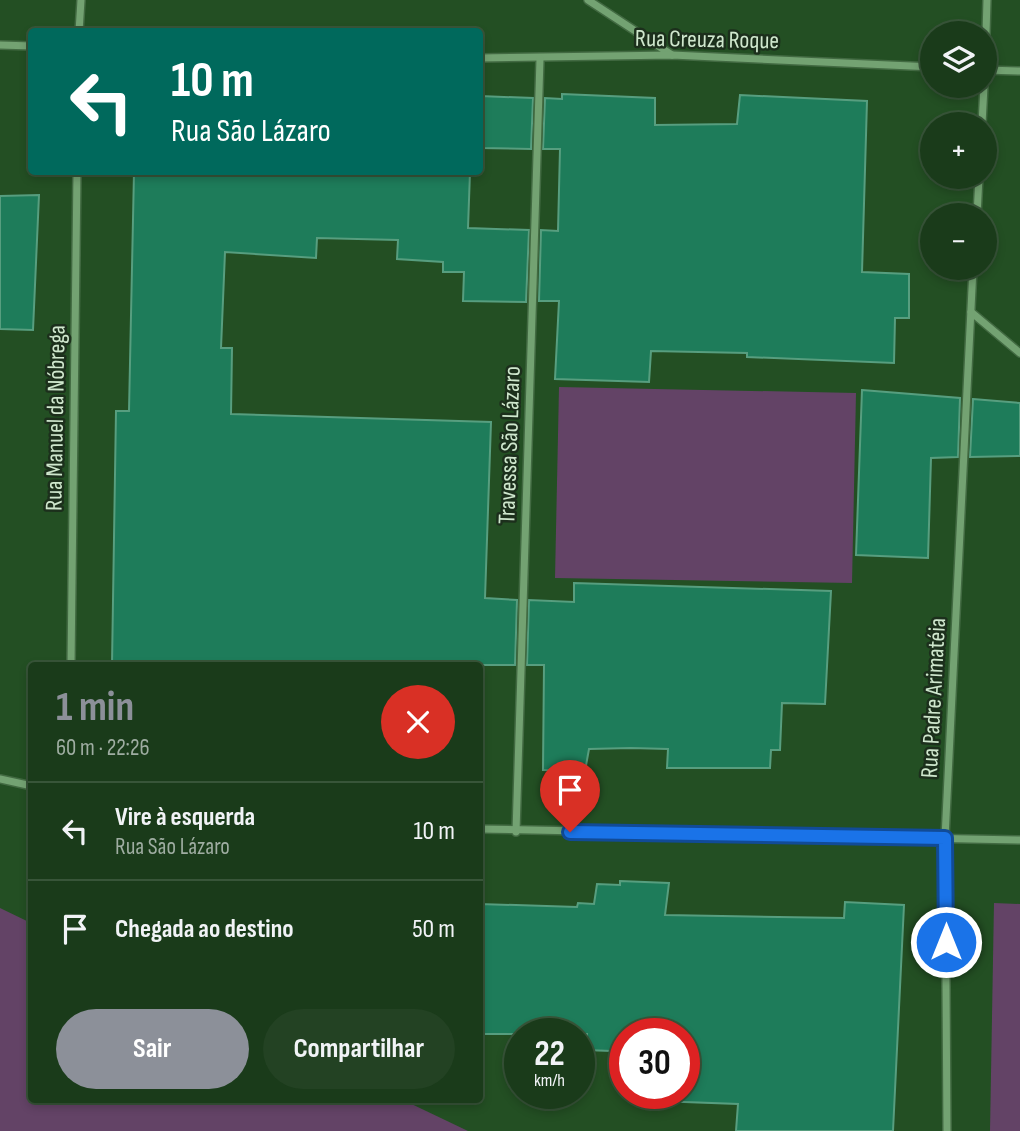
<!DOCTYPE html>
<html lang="pt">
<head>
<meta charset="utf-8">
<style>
	body { margin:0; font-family:"Sofia Sans Condensed",sans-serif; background:#234223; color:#f1f3f6; height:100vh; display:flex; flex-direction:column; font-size:26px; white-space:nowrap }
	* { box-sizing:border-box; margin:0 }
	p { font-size:23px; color:#9fada2 }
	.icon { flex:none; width:38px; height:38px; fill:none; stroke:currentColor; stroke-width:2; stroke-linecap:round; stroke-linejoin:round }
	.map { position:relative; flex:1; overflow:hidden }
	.side { position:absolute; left:28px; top:662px; width:455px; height:441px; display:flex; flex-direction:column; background:#1a3b1a; border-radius:7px; box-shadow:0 4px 10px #0003,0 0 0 2px #385539 }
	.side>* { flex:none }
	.guide { position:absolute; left:28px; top:28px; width:455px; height:147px; border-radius:7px; box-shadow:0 4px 10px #0003,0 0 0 2px #385539; background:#00695c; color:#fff; overflow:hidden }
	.controls { position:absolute; left:920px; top:21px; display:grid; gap:14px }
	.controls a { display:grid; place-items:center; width:77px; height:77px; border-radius:50%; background:#1a3b1a; box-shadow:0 4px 10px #0003,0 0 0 2px #385539; font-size:35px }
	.speed { position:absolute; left:504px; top:1018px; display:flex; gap:14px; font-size:35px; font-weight:700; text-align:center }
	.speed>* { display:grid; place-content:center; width:91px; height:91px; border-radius:50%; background:#1a3b1a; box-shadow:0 4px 10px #0003,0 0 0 2px #385539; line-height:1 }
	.speed small { font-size:18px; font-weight:400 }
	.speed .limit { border:10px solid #d22; background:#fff; color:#111 }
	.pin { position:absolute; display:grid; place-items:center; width:60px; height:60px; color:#fff; margin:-72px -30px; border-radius:50% 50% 50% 0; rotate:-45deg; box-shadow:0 0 7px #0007 }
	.pin .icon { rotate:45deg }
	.me { position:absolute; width:77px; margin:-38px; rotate:0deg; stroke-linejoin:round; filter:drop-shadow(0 0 5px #0008) }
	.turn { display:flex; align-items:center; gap:24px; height:147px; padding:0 28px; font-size:32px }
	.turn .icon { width:91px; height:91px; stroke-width:2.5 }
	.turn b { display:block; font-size:49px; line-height:60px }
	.round { display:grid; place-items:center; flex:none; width:74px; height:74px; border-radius:37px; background:#234223 }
	.head { display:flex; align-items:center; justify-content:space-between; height:119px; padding:0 28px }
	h1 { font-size:42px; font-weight:700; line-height:52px; color:#8c9099 }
	.action { display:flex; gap:14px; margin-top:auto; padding:14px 28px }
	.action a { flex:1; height:80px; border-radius:42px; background:#8c9099; color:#fff; font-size:28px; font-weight:700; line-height:80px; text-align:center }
	.action a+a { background:#234223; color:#f1f3f6 }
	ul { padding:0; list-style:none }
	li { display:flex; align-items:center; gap:21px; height:98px; padding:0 28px; border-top:2px solid #385539 }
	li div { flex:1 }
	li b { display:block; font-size:26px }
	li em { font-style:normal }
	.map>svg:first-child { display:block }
	.green { fill:#634366 }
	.building { fill:#1e7c5a; stroke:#579e7f; stroke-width:2 }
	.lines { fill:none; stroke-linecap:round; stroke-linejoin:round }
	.minor-casing { stroke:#426a42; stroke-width:10 }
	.minor { stroke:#73a272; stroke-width:7 }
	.route-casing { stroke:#114b97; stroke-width:18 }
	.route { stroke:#1a73e8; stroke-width:12 }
	.labels { text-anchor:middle; stroke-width:5; stroke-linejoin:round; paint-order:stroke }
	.street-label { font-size:24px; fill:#cfe7cd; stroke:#1c2f1c }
</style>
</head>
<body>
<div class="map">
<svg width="1020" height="1131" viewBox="0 0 1020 1131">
	<rect width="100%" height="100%" fill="#234f23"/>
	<!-- green -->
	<g class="green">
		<path d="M559,387L856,393L852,583L555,578Z"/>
		<path d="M994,903L1020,904V1131H990Z"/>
		<path d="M0,908L31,923L32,1099H401L468,1131H0Z"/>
	</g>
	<!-- building -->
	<g class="building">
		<path d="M562,94L655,98V125L737,124L740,95L867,101L862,272L909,274V318H895L894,363L747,357V353L651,351L649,382L555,379L559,301H539L541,230L558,231L560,149H543L545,98L562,99Z"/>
		<path d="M480,96L533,98L531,149L480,148Z"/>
		<path d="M134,172H470L468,228L529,230L526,302L463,301L464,272H443V262L397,259L398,240L317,238L316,258L225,252L221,348H232L231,414L491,422L485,598L517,600L515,665H112L116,411H129Z"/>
		<path d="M39,195L33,330L0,329V196Z"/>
		<path d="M862,390L960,398L958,457L931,458L928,558L856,555Z"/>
		<path d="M973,399L1020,403V456L970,457Z"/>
		<path d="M574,583L831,591L825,704L782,703L780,750H771L770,768H667L668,749L631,748L589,749L585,771L543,770L544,665H527L529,600L574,602Z"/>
		<path d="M620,881L669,883L665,915L844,918L845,902L904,905L893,1131H736L738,1104L631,1100V1094H684V1034H625V1062H610L611,1051L586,1050L587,1034H480V904L577,907L578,903L594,904L597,884L620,885Z"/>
	</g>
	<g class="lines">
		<defs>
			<g id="minor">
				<path d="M588,0L672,55"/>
				<path d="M79,32L81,0"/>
				<path d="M0,45L32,46"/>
				<path d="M480,58L672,55L933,67"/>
				<path d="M985,68L987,0"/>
				<path d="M985,70L1020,71"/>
				<path d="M982,124L984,86"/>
				<path d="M977,215L979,177"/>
				<path d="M971,312L1020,353"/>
				<path d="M71,665L77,172"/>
				<path d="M0,779L32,786"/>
				<path d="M480,829L1020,840"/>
				<path d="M516,832L540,59"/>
				<path d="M947,1131L945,838L973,268"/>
			</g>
		</defs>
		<!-- minor casing -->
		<use href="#minor" class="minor-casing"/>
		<!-- minor -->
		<use href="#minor" class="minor"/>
	</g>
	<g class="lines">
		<defs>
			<path id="route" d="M570,832L945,838L946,942"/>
		</defs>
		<!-- route casing -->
		<use href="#route" class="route-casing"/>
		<!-- route -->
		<use href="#route" class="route"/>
	</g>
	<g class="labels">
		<!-- street labels -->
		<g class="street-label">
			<text transform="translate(707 39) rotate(1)" y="8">Rua Creuza Roque</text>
			<text transform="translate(55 418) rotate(-89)" y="8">Rua Manuel da Nóbrega</text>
			<text transform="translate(509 445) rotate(-88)" y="8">Travessa São Lázaro</text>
			<text transform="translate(933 698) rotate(-87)" y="8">Rua Padre Arimatéia</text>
		</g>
	</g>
</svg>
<div class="controls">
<a><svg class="icon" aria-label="layers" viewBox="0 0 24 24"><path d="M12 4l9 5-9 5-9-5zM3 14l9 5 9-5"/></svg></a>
<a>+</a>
<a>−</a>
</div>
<div class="speed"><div>22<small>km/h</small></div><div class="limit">30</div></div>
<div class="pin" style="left:570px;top:832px;background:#d93025"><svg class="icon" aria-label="arrive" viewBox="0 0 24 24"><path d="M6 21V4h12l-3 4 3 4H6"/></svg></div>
<svg class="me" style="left:946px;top:942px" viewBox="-20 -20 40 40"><circle r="17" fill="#1a73e8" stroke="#fff" stroke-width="3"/><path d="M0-11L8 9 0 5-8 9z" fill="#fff"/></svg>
<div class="guide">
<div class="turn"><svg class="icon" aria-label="left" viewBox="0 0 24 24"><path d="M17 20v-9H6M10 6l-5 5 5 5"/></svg><div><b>10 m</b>Rua São Lázaro</div></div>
</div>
<section class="side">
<div class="head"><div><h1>1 min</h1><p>60 m · 22:26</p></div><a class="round" style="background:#d93025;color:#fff"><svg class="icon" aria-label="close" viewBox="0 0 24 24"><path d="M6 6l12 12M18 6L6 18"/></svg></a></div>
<ul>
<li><svg class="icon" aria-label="left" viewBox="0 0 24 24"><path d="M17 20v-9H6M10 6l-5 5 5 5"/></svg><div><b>Vire à esquerda</b><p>Rua São Lázaro</p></div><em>10 m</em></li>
<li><svg class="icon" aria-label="arrive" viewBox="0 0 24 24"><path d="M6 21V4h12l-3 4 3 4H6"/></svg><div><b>Chegada ao destino</b></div><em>50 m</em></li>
</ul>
<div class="action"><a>Sair</a><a>Compartilhar</a></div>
</section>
</div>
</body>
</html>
